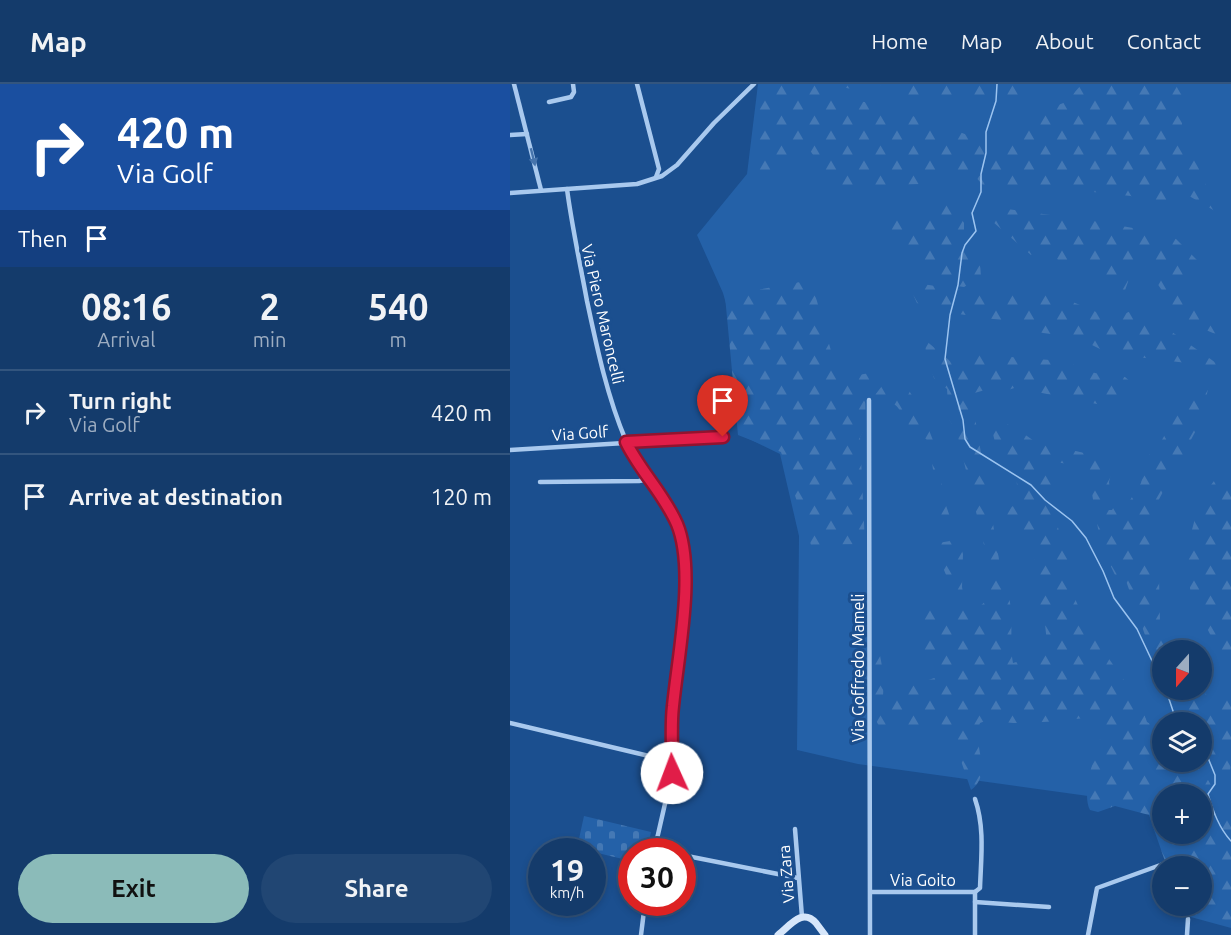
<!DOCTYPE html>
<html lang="en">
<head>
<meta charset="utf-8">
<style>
	body { margin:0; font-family:Ubuntu,sans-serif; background:#214673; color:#f1f3f6; height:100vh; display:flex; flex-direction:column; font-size:22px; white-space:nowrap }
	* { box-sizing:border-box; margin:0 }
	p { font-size:20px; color:#9dadc1 }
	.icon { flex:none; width:33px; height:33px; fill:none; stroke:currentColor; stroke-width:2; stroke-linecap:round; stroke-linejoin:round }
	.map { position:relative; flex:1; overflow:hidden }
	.sheet { display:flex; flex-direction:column; background:#143b6b; width:510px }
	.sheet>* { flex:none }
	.banner { background:#1a4fa0; color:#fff; overflow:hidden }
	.needle { width:39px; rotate:201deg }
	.buttons { position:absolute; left:642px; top:556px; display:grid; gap:12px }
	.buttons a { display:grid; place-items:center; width:60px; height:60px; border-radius:50%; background:#143b6b; box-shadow:0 3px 9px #0003,0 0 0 2px #33557e; font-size:30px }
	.speed { position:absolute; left:18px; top:754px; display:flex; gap:12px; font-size:30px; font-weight:700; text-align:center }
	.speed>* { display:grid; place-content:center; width:78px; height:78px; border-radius:50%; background:#143b6b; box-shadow:0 3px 9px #0003,0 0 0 2px #33557e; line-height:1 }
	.speed small { font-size:15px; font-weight:400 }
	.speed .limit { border:9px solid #d22; background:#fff; color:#111 }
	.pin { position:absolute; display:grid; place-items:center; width:51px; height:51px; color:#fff; margin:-62px -26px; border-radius:50% 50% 50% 0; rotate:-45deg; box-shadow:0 0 6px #0007 }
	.pin .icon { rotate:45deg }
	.me { position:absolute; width:66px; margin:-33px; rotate:358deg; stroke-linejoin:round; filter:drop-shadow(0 0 4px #0008) }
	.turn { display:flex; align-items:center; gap:21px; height:126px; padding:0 18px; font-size:27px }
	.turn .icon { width:78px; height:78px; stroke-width:2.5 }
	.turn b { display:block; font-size:42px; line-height:51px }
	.then { display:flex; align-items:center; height:57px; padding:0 18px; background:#0003; gap:12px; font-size:22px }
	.eta { display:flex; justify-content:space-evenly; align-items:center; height:102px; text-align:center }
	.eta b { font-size:36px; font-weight:600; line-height:42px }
	.cta { display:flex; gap:12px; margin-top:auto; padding:12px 18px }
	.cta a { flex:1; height:69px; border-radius:36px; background:#8bbbb9; color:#111; font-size:24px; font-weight:600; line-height:69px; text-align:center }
	.cta a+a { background:#214673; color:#f1f3f6 }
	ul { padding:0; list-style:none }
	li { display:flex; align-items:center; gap:18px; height:84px; padding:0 18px; border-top:2px solid #33557e }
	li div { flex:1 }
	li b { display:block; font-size:22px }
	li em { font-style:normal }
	header { display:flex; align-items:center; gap:36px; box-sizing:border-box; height:84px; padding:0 30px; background:#143b6b; border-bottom:2px solid #33557e }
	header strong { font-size:28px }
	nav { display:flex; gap:33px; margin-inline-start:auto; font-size:21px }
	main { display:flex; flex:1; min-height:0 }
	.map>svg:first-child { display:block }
	.grass { fill:#2461a8; fill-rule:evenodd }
	.forest { fill:url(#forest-firs); fill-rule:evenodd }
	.cemetery { fill:url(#cemetery-stones) }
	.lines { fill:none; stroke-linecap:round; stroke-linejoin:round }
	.stream { stroke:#9cc4f0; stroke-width:1.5 }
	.street { stroke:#a9c9ee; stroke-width:4.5 }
	.secondary { stroke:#d6e6fa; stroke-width:7 }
	.oneway { fill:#4674ac }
	.route-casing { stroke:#92132f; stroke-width:15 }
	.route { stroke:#e11d48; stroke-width:10 }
	.labels { text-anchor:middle; stroke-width:6; stroke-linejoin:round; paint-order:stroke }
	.street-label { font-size:16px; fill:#fff; stroke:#1b4f8f }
</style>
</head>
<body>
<header>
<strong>Map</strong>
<nav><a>Home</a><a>Map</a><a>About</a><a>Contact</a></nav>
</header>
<main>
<section class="sheet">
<div class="banner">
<div class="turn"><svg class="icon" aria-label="right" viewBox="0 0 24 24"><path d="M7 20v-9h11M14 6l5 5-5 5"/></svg><div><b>420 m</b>Via Golf</div></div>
<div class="then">Then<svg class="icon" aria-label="arrive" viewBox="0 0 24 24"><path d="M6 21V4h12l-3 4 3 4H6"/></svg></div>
</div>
<div class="eta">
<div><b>08:16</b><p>Arrival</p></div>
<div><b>2</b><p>min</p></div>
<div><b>540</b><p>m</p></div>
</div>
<ul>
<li><svg class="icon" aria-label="right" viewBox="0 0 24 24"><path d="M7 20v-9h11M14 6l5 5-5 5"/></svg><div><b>Turn right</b><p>Via Golf</p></div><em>420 m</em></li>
<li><svg class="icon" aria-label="arrive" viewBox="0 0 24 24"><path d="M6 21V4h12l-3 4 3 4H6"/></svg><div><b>Arrive at destination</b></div><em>120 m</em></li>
</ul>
<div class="cta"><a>Exit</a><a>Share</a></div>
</section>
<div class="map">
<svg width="721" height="851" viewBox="0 0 721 851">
	<defs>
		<pattern id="forest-firs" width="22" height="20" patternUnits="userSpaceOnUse" patternTransform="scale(1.5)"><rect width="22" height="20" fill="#2461a8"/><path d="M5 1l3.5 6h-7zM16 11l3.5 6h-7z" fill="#4579b5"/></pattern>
		<pattern id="cemetery-stones" width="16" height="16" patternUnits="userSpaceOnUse" patternTransform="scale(1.5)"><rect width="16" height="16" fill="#2461a8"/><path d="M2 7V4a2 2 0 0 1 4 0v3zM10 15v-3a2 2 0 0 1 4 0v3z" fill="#4579b5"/></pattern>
	</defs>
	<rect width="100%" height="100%" fill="#1b4f8f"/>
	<!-- grass -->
	<path class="grass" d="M248,0H721V844L666,829L665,822H692V711H652L650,722L348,680L287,666L289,452L270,370L229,350L218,227L213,209L187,151L237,90ZM652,567H692V606H652ZM652,639H692V678H652Z"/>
	<!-- forest -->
	<g class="forest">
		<path d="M248,0H310L314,14L355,18L423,38L468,55L487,58L507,55L518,42L540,24L556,18L572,0H665L672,12V49L693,93L705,127L674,109L657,131L621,112L517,101L477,106L464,91L430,85L411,100L344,103L329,112L298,63L252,99L245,90Z"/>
		<path d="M322,0H533L506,13L489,17L472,14L403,16C391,12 384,3 371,1C357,12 342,3 325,3Z"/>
		<path d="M434,119L444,123L454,139V152L464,167L470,179L471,193L454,203L434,200L423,188L377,154L363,139L407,134L426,130Z"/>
		<path d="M483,123L584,137L634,146L666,155L690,179L680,186L677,213L692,231L717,252L703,249L672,236L630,174L611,179L619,195L613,212L568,177H549L536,163L521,171L475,131Z"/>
		<path d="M301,196L329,295L369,287L378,290L355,312L356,341L350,353L355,460L301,461L271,368L228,351L215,212Z"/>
		<path d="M406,199L477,210H544L603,235L623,226L632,227L709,281L708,286L704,287L677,279L610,271L594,267L566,253L533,249L490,236L435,228L407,219L401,206Z"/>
		<path d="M414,255L440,277L463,263L487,272L554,277L585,289L615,293L630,306L624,314L597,322L527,308L513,301L498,306L482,304L461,310L492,493H489C508,510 498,556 503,579L538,568L534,531L529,519L530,501L523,470L510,440L496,434L498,425L508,419L506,385L492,386L482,346L495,339L510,347L531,362L539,361L601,375L603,381L599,398L601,412L594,418V422L597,426H602L607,418L610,417L615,424L631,399L635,375L649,361L668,328L700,296L691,337L640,432V460L649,491L650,540L671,567H652V590L642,571L615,494L605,491L591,462L579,392C572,383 551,376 540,380L545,433L549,447L562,468L561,490L566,517L580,548L621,606L629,615L637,638L652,646V678H688L721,737V837L676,829L673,822H692V783H657L639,731L605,722L588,728L580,726C570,707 588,663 594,643L592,637L588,633C561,635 534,639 507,639C493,639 483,632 470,639C461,660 484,689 461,706L449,671L447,644L424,639L399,646L369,642L355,616L358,584L369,566L374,593L373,612L427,593L430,581L415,568L411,555L417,549L412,544C412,535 411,526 419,520L433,525H441C447,510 436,493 431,478C429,472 429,465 428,459L440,457L429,425L419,359C414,351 407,349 400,342C390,333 391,315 372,319L367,327L365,311L372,302L380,298H387L398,305L411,326L430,374L433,413L453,470L452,503L455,519L463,524C481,522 477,503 488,494H482L447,349L439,335L437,305L424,294L417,274ZM652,711H692V750H652Z"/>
		<path d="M721,392V591L681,513L676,468L690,416L704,397Z"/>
		<path d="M692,601L699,617L721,605V679L718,704L692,658V639H681L662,606H692Z"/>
	</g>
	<!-- cemetery -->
	<path class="cemetery" d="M74,732L141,748L137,768H122L121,777L67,764Z"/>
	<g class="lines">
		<!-- stream -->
		<g class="stream">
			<path d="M487,0L486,17L476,48V69L471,90V108L462,129L466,147L455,161L452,169L448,201L440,231L435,275L453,336L455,355L460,363L521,401L535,416L562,437L576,454L593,487L604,514L627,545L652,598"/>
			<path d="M656,606L667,639"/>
			<path d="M692,659L705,691V700L698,710C703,727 709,744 721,757"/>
		</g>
		<!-- street -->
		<g class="street">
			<path d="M4,0L31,106"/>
			<path d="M127,0L149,85L146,93"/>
			<path d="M39,18L61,13L64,8L63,0"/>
			<path d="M0,51L17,50"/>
			<path d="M57,105C62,143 70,179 77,217C87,264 97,312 116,357C131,393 164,419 173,459C177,478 174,499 173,518C170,570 161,620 162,672L160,677L162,689L144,768"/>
			<path d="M0,109L127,100L152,92L167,81L204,39L244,0"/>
			<path d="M359,316L360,851"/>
			<path d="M0,366L213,353"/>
			<path d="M30,398L129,397L140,395"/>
			<path d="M0,639L160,677"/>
			<path d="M465,715C475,744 471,774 470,804L465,808"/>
			<path d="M285,745L292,833"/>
			<path d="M145,765L158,768"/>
			<path d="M172,771L288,794"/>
			<path d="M361,808H465"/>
			<path d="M465,818L539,823"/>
			<path d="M131,851L135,819"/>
			<path d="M465,851V808"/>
			<path d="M578,851L587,804L656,779"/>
			<path d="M677,851L678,835"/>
		</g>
		<!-- secondary -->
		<path class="secondary" d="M268,851C279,843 292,823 306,839C309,843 312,847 315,851"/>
	</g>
	<!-- one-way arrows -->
	<defs><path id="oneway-solid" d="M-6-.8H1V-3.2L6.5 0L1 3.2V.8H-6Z" transform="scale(1.5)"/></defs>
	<use class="oneway" href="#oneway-solid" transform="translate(23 73) rotate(76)"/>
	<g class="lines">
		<defs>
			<path id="route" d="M162,689L160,677L162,672C162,655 161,638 163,622C168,571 186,486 167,440C154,410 130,387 116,358L213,353"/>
		</defs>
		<!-- route casing -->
		<use href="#route" class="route-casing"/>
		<!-- route -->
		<use href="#route" class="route"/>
	</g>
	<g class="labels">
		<!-- street labels -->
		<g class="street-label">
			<text transform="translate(93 230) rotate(77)" y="6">Via Piero Maroncelli</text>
			<text transform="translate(70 349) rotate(-4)" y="6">Via Golf</text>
			<text transform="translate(348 584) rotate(-90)" y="6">Via Goffredo Mameli</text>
			<text transform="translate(276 790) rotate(-95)" y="6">Via Zara</text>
			<text x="413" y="802">Via Goito</text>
		</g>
	</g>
</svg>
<div class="buttons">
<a><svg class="needle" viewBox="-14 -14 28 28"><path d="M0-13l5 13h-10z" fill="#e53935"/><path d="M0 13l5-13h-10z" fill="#9dadc1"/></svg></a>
<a><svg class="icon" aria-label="layers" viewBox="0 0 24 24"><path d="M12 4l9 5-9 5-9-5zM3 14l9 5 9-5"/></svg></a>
<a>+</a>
<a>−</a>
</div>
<div class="speed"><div>19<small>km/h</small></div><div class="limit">30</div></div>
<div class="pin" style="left:213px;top:353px;background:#d93025"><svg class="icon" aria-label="arrive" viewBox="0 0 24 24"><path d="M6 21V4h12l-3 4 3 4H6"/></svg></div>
<svg class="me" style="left:162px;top:689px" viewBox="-20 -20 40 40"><circle r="19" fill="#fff"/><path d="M0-13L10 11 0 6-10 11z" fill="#e11d48"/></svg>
</div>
</main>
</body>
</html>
